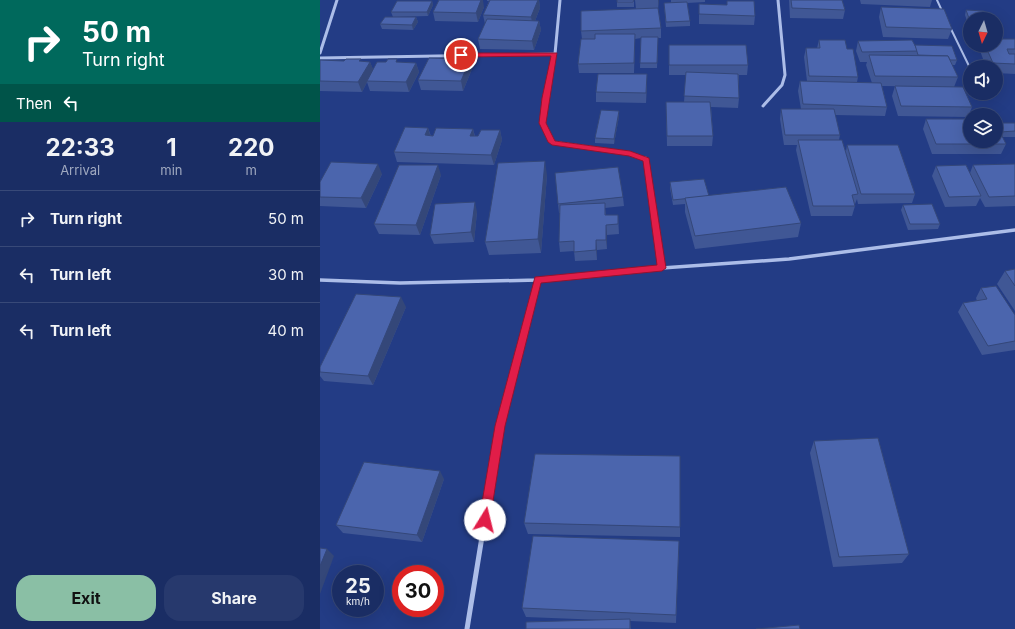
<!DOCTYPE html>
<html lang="en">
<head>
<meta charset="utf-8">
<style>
	body { margin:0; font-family:Inter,sans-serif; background:#27396d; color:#f1f3f6; height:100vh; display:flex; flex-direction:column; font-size:15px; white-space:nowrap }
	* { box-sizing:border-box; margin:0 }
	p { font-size:13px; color:#9fa8bf }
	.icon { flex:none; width:22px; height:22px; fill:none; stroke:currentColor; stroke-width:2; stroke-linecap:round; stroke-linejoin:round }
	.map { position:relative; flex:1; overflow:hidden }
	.panel { display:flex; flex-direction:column; background:#1a2d64; width:320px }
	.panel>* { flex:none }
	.hud { background:#00695c; color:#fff; overflow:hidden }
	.needle { width:26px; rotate:185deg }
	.controls { position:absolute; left:643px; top:12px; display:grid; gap:8px }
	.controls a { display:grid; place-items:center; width:40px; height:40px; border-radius:50%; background:#1a2d64; box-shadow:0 4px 16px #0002,0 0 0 1px #384978; font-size:20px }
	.speed { position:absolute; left:12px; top:565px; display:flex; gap:8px; font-size:20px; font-weight:700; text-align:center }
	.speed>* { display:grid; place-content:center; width:52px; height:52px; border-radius:50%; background:#1a2d64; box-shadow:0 4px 16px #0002,0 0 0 1px #384978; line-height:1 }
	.speed small { font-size:10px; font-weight:400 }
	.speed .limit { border:6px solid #d22; background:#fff; color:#111 }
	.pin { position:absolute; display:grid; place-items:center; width:34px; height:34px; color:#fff; margin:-17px; border:2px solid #fff; border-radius:50%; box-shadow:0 1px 4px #0007 }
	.me { position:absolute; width:44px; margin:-22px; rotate:9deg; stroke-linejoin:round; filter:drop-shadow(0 0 3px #0008) }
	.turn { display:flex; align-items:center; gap:14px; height:84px; padding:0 16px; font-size:18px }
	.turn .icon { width:52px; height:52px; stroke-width:2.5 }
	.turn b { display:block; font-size:28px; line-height:34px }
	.then { display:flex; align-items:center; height:38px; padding:0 16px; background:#0003; gap:8px; font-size:15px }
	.eta { display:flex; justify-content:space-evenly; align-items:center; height:68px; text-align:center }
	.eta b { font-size:24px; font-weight:700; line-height:28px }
	.cta { display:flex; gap:8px; margin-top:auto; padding:8px 16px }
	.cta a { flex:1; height:46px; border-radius:16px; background:#8abfa5; color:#111; font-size:16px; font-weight:700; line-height:46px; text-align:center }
	.cta a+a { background:#27396d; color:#f1f3f6 }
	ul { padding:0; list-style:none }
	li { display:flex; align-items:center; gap:12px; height:56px; padding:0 16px; border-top:1px solid #384978 }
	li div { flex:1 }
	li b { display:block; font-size:15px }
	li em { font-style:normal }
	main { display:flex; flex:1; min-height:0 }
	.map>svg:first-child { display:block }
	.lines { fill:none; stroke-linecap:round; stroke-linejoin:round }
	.service { stroke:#acbde8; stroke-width:2 }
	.minor-far2 { stroke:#acbde8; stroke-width:3 }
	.minor-far1 { stroke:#acbde8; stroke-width:3.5 }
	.minor { stroke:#acbde8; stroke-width:5 }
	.wall { fill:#405795 }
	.shaded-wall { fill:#344779 }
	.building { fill:#4b65ad; stroke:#344779 }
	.route { fill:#e11d48; stroke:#92132f }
</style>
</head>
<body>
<main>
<section class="panel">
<div class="hud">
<div class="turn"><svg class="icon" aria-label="right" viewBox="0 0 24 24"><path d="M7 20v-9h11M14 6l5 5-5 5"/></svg><div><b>50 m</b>Turn right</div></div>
<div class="then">Then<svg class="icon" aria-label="left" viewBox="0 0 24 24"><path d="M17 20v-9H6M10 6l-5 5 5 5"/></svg></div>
</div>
<div class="eta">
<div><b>22:33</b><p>Arrival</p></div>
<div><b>1</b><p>min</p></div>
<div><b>220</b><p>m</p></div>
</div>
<ul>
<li><svg class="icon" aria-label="right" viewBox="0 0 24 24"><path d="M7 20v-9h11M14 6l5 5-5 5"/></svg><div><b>Turn right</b></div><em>50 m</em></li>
<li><svg class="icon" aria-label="left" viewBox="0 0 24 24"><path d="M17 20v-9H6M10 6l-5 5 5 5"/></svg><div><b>Turn left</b></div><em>30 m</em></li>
<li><svg class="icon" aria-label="left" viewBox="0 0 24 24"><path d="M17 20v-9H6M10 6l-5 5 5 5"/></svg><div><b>Turn left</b></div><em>40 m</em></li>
</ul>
<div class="cta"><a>Exit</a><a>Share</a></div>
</section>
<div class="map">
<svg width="695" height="629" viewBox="0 0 695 629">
	<rect width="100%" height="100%" fill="#233c85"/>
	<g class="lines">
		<!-- service -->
		<g class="service">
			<path d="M617,0L623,13"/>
			<path d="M630,27L650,68"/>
		</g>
		<!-- minor-far2 -->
		<g class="minor-far2">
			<path d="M240,0L235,54L225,98L222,123L232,142L310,153L326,159"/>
			<path d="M0,53L17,0"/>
			<path d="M0,58L235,54"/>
			<path d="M443,106L462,85L465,75L458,0"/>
		</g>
		<!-- minor-far1 -->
		<g class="minor-far1">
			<path d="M325,158L342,268"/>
			<path d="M0,280L80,283L218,280L342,268L469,259L695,230"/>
			<path d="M196,365L218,280"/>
		</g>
		<!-- minor -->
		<path class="minor" d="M147,629L180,426L196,364"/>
	</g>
	<!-- wall -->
	<g class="wall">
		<path d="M167,0H219L220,8L215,21H219L221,30L214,50L160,49L158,39L165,24L163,15L169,1H167Z"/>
		<rect x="297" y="0" width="17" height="7"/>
		<path d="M315,0H339L338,9L341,28V38H338L337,68H320L321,38L315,39L314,73H259L258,64L262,39L261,31L316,9Z"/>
		<path d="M351,0H385V2L367,3L370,21V26L346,27L344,3H351Z"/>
		<path d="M469,0H522L525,10L523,19L470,18Z"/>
		<path d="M540,0H612L610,7L541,4Z"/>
		<path d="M112,1L113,5L108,16L73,17L71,12Z"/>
		<path d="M407,1L435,16L434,25L379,24V4L407,5Z"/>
		<path d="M164,7L158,22L115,21L113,12Z"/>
		<path d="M561,7L632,29L628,39L563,37L559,17Z"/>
		<path d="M646,10L650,19V27H649L645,15Z"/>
		<path d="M96,17L98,22L93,30L62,29L60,24Z"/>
		<path d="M695,39V74L676,73V67H666L659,48L660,45H676Z"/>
		<path d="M499,40L527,49L538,77L537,82L552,83L546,65L547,62H540L536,51L538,41L595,46L637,60L635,65H632L638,77L634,87L562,86L567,107L565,116L515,115L520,135L519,140L526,151L527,145L595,194L592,203L538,204L537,199L535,204H534L535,206L532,216H491L476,150L477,145H464L460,119L461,109H481L478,91L480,81H487L484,57L486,48H497Z"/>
		<path d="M349,45L428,65L427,75H419V98L418,108L391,107L393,136L392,146H347L346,102H364L366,75H349Z"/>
		<path d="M150,59L152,69L143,91L101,90L98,80Z"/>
		<path d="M0,60L50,62L53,70L79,62L96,63L99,72L89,92L50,91L47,82L42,92L0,91Z"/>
		<path d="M327,74V84L326,103L276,102V92Z"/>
		<path d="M575,86L652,107L648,117L578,116L572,96Z"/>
		<path d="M299,111V116L294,144L275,143V138Z"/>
		<path d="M606,119L676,123H695V137H682L686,144L681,154H612L603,129Z"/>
		<path d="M108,128L111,136L153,129L155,136H158L180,130L182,140L174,165L77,162L74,152Z"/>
		<path d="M695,164V206L665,207L660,198L656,206L625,207L612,176L616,166L650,173L653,165Z"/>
		<path d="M62,174L46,208L0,206V182Z"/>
		<path d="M121,175L100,235L59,234L54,224Z"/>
		<path d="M227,175L221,253L169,255L165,242Z"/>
		<path d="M350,182L389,196L481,223L478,237L375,249L365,212V204L353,205L350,188Z"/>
		<path d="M303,197L304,206L285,208L286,215H298L299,234L287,235V249L277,250V260L255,261L254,251L240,252L239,242L240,213H239L238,204Z"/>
		<path d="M583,205L620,224L618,229L588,230L581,210Z"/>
		<path d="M157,212L154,242L114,244L110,235Z"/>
		<path d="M695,269V311L677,284L685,271Z"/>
		<path d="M661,288L695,315V350L662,355L638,312L643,303L657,301L656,298Z"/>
		<path d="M86,307L53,385L4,381L0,376V367Z"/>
		<path d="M494,441L589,554L582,563L513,567L490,453Z"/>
		<path d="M124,479L102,542L23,533L16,525Z"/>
		<path d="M204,523L360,527V537L208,534Z"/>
		<path d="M359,541L356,623L310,621L311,629H206L282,620L206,617L202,608Z"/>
	</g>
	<!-- shaded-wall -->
	<g class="shaded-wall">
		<path d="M161,0H163L164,7L158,22L156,13Z"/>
		<path d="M218,0H219L220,8L213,26L211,17Z"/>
		<path d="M338,0H339L338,9Z"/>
		<path d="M112,1L113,5L108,16L107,12Z"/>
		<path d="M96,17L98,22L93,30L92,25Z"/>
		<path d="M219,21L221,30L214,50L212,41Z"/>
		<path d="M315,34V44L314,73V63Z"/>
		<path d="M150,59L152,69L143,91L141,81Z"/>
		<path d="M50,62L54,71L47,81V82L42,92L38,82Z"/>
		<path d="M96,63L99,72L89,92L86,82Z"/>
		<path d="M327,74V84L326,103V93Z"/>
		<path d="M299,111V116L294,144V139Z"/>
		<path d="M108,128L111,138L105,135Z"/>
		<path d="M153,129L155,139L150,136Z"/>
		<path d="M180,130L182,140L174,165L171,155Z"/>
		<path d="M225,161L227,175L221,253L218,239Z"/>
		<path d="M58,164L62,174L46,208L41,198Z"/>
		<path d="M118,165L121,175L100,235L96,225Z"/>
		<path d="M155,202L157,212L154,242L151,232Z"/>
		<path d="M286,225L287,235V249L286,240Z"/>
		<path d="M276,240L277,250V260L276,250Z"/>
		<path d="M81,297L86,307L53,385L48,376Z"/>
		<path d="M120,471L124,479L102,542L97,535Z"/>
		<path d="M7,549L14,556L0,594V566Z"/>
	</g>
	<!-- building -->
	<g class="building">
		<path d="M119,0H161L156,13L113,12Z"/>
		<path d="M170,0H218L211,17L163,15Z"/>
		<path d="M297,0H314L313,2H297Z"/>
		<path d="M471,0H522L525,10L472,8Z"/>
		<path d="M77,1H112L107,12H71Z"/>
		<path d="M407,1H434L435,16L379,14V4L407,5Z"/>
		<path d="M367,2L370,21L346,22L344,3Z"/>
		<path d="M561,7L624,9L632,29L566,27Z"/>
		<path d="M338,8L341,28L261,31V11Z"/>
		<path d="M646,10L664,11L667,19H650V21Z"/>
		<path d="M65,17H96L92,25L60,24Z"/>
		<path d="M167,19L219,21L212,41L158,39Z"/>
		<path d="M275,34H315L314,63L258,64L261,39H275Z"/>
		<path d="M321,37H338L337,63H320Z"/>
		<path d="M676,39H695V49H687L689,54H695V64L673,63L665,45H676Z"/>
		<path d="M499,40H525L527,49H533L538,77L489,76L486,48H500Z"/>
		<path d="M592,40L598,51L542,52L538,41Z"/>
		<path d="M349,45H426L428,65H349Z"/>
		<path d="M595,45L632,46L637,60H630L628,56L598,55Z"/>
		<path d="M549,55L628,56L638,77L555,76Z"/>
		<path d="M109,58L150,59L141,81L98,80Z"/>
		<path d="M26,59H41L39,61L50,62L38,82L0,81V60L24,61Z"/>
		<path d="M68,59H77L76,62L96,63L86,82L47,81L57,62H66Z"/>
		<path d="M366,72L418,74L419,98L364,96Z"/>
		<path d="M278,74H327L326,93L276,92Z"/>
		<path d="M480,81L561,83L567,107L483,104Z"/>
		<path d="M575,86L643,87L652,107L581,106Z"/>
		<path d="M346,102H390L393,136H347Z"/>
		<path d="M461,109H514L520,135H465Z"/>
		<path d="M281,110L299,111L294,139L275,138Z"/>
		<path d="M606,119H650V141H676V124L686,144H616Z"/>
		<path d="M676,123H695V131L680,132Z"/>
		<path d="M85,127L108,128L105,135L113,136L116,128L153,129L150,136H158L161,130H180L171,155L74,152Z"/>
		<path d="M478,140H522L538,194L532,195L535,206H493Z"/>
		<path d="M527,145H578L595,194H541Z"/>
		<path d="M225,161L218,239L165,242L178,163Z"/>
		<path d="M11,162L58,164L41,198L0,197V182Z"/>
		<path d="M695,164V196L669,197L653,165Z"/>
		<path d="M79,165H118L96,225L54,224Z"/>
		<path d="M646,165L661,196L629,197L616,166Z"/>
		<path d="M298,167L303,197L238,204L235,173Z"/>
		<path d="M384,179L389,196L353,200L350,182Z"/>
		<path d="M466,187L481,223L375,236L365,198Z"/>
		<path d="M155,202L151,232L110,235L115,204Z"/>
		<path d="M285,203V215H298V224L286,225V240H276V250L254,252V241L239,242L240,205Z"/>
		<path d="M612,204L620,224H590L583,205Z"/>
		<path d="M695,269V286L685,271Z"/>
		<path d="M676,286L695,315V341L668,346L643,303L667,299L661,288Z"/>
		<path d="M36,294L81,297L48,376L0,372V367Z"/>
		<path d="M558,438L589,554L519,557L494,441Z"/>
		<path d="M215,454L360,456V527L204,523Z"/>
		<path d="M44,462L120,471L97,535L16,525Z"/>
		<path d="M213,536L359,541L356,615L202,608Z"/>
		<path d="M0,548L7,549L0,566Z"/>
		<path d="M310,619V629H206V622Z"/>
		<path d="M479,625L480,629H436Z"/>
	</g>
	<!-- route -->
	<path class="route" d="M141,53H237L226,123L235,141L310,151L329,158L346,268L342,271L221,283L185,426L170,520L169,523L165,525L161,523L159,520L175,426L215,277L337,265L323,161L309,156L232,145L228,142L219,123L222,98L231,56L139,57L138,55Z"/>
</svg>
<div class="controls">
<a><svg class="needle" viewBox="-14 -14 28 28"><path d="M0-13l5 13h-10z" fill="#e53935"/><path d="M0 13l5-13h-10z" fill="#9fa8bf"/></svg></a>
<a><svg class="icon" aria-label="sound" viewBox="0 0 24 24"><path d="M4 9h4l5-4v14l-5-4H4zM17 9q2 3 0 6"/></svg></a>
<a><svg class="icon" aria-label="layers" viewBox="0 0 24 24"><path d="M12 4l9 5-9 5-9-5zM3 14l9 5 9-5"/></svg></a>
</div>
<div class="speed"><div>25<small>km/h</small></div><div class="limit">30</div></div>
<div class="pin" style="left:141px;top:55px;background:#d93025"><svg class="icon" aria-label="arrive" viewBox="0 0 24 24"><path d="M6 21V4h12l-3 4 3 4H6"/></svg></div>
<svg class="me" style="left:165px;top:520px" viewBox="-20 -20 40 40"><circle r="19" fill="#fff"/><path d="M0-13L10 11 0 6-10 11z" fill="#e11d48"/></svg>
</div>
</main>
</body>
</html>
